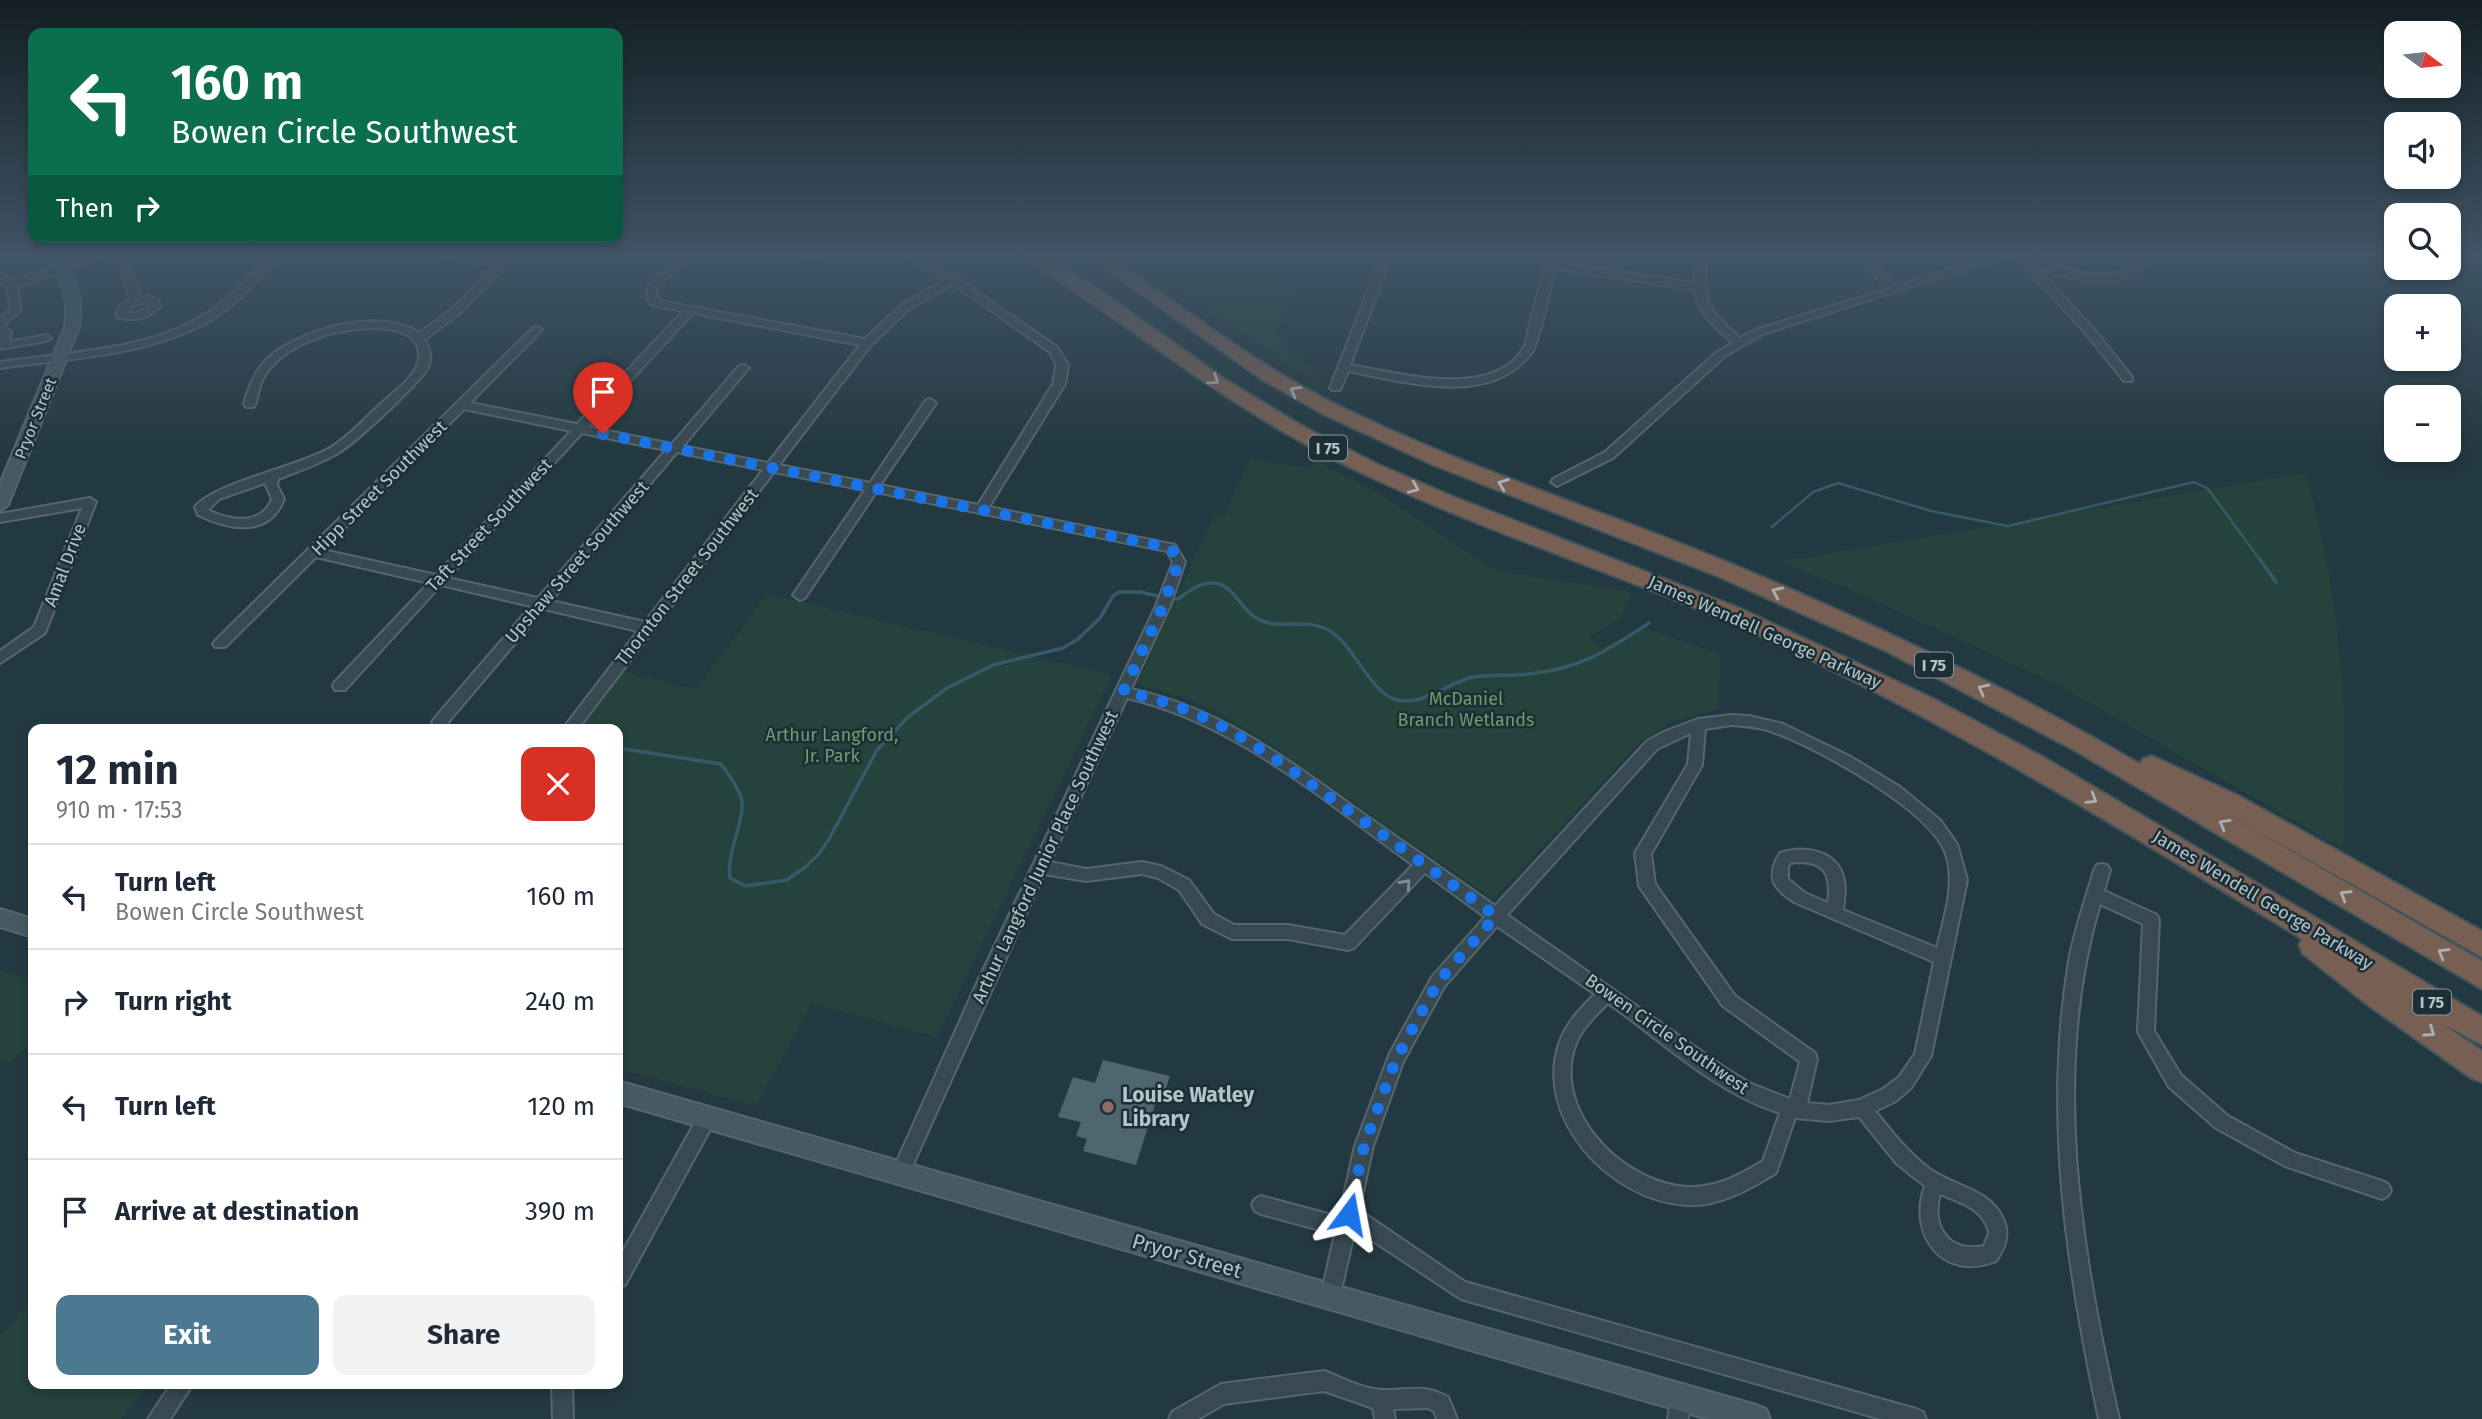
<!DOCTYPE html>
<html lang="en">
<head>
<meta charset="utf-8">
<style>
	body { margin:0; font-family:"Fira Sans",sans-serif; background:#f2f2f3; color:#1f2937; height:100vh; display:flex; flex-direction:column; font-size:26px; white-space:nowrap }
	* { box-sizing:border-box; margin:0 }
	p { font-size:23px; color:#747a83 }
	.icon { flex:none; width:38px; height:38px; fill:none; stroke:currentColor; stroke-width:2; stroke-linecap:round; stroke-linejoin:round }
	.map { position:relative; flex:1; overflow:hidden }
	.side { position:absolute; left:28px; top:724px; width:595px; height:665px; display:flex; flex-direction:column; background:#fff; border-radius:14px; box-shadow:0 4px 10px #0003 }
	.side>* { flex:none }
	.banner { position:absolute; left:28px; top:28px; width:595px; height:214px; border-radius:14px; box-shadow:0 4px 10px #0003; background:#0b6e4f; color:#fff; overflow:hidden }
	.needle { width:46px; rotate:105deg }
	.fabs { position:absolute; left:2384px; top:21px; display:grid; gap:14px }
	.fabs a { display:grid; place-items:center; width:77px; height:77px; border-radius:14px; background:#fff; box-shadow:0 4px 10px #0003; font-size:35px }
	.pin { position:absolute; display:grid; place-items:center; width:60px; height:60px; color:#fff; margin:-72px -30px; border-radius:50% 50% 50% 0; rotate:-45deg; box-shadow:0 0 7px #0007 }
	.pin .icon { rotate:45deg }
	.me { position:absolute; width:77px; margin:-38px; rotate:13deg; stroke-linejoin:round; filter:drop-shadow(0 0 5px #0008) }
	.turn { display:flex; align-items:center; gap:24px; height:147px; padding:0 28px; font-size:32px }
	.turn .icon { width:91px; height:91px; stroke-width:2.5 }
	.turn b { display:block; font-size:49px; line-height:60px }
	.then { display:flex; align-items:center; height:66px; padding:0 28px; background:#0003; gap:14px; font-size:26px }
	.round { display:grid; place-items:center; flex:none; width:74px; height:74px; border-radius:14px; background:#f2f2f3 }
	.headline { display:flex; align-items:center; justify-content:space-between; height:119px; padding:0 28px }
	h1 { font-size:42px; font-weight:700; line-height:52px }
	.button { display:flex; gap:14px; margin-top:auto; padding:14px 28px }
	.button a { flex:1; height:80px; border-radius:14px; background:#4d7891; color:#fff; font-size:28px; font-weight:700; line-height:80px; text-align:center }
	.button a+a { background:#f2f2f3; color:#1f2937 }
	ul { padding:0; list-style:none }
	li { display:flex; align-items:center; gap:21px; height:105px; padding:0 28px; border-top:2px solid #e0e1e3 }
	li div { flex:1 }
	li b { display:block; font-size:26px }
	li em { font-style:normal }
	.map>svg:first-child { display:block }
	.green { fill:#25423d }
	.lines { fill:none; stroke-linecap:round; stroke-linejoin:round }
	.stream-far1 { stroke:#365a69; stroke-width:2.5 }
	.stream { stroke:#365a69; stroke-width:3.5 }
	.building { fill:#4e666e }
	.street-casing { stroke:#55676e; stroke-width:4 }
	.secondary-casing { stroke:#55676e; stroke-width:4 }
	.highway-casing { stroke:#42545b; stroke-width:4 }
	.street { fill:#384951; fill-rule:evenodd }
	.secondary { fill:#455a64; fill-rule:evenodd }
	.highway { fill:#775f54; fill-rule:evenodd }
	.oneway { stroke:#a8b0b3 }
	.oneway2 { stroke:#7c8d94 }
	.route { stroke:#1a73e8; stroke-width:12; stroke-dasharray:0 21.6 }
	.education-dot { fill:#8d6e63; stroke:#1c2e36; stroke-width:2.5 }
	.labels { text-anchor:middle; stroke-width:5; stroke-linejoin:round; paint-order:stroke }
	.far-street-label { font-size:16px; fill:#b4c4cb; stroke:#1c2e36 }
	.shield { fill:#1c2e36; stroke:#86979e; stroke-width:2 }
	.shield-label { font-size:16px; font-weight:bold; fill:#b4c4cb }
	.street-label { font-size:18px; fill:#b4c4cb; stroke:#1c2e36 }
	.park-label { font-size:18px; fill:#6d9e6a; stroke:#1c2e36 }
	.near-poi-label { font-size:21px; font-weight:bold; fill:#b4c4cb; stroke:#1c2e36; text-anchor:start }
	.near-street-label { font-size:21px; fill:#b4c4cb; stroke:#1c2e36 }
</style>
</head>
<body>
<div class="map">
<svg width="2482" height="1419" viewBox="0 0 2482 1419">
	<rect width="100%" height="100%" fill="#233941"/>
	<!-- green -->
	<g class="green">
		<path d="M1130,255H1283L1270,278L1303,282L1275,333L1320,378L1294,371Z"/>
		<path d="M1250,458L1309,469L1314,460L1376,492L1496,571L1632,592L1622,616L1588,638L1600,648L1643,628L1720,654L1718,709L1669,723L1639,743L1493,899L1271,745L1220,713L1189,699L1137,684L1214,515L1224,517Z"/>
		<path d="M2306,473C2320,524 2331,577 2337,630C2347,702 2343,777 2343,849L2059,685L1845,587L1779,562Z"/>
		<path d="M767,594L1112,675L937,1037L812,1003L756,1106L618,1068V730H580L623,672L696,690Z"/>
		<path d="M0,970L33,981V1046L22,1050L10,1064L0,1060Z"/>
		<path d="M33,1297V1384H148L121,1419H0V1337Z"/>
	</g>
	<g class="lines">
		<!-- stream-far1 -->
		<path class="stream-far1" d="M1772,527L1813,492L1838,483L1931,511L2008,526L2194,482L2208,489L2260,560"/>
		<!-- stream -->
		<g class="stream">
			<path d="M2259,558L2276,582"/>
			<path d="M1171,598L1178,599C1188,592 1199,583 1211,583C1233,582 1240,609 1256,618C1281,633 1310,613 1337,636C1355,652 1373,692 1394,699C1420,708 1445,685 1469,678C1488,673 1508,677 1528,674C1582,668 1605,652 1649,623"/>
			<path d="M618,748L721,764C728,774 737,785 741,797C747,819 726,849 730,878L746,886L787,880L804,868L819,854L829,839L877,750L908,717L947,688L993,665L1063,648L1078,639L1100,618L1113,596L1119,592H1140L1163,597"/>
		</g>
	</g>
	<!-- building -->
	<path class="building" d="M1103,1060L1170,1076L1163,1097L1158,1095L1136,1165L1083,1151L1087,1139L1076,1136L1081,1122L1058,1117L1073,1077L1095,1083Z"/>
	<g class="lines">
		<defs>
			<g id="street">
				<path d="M89,255H105L17,287L21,310L3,326L11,332L9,342L46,335L51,338L46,341L0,349V318L11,309L6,286L0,281V273L13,281Z"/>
				<path d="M111,255H122L130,265L140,298L148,296L158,300L160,307C148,319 134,322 117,317L116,315L119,306L130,300L120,266ZM147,302L150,306L136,313H127L134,305Z"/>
				<path d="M270,255H281C262,276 242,300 219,315C156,356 72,358 0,368V362C71,352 156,351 216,307C236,293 251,272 270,255Z"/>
				<path d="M438,255H466L501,260L506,255H517L460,313L424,340C429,347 432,356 429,365C424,380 354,444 338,453C319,464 299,471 278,479L277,485L284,499C269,538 229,530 198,515L195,507C214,483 297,467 330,448C350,436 369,414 386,399C396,390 414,377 418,363C429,315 345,328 320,337C298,344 272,359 262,381C258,389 258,399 254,407H246L244,404C248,387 254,373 266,360C296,330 382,306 419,333L452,309L495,266ZM265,483L272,499C261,526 230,521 208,510L219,499Z"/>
				<path d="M678,255H689L658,288L656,296L660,301L865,339L902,304L946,280L907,255H920L957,278L1058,348L1068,365L1065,384L989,507L1175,545L1185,562L1170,606L1131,689C1218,708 1280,754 1351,805C1399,839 1447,872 1495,906L1647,741L1666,731L1698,719L1731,715L1749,716L1783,724L1849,756L1900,787L1940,820L1957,844L1967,880L1931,1056L1911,1088L1896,1101L1875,1111C1892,1132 1909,1154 1931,1170C1956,1187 1991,1189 2004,1221C2010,1235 2005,1248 1996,1261C1944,1282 1907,1236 1925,1186L1897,1164L1859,1117L1829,1121L1795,1118L1776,1173C1750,1189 1719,1207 1687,1205C1611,1201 1532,1118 1560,1041C1567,1022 1581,1008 1595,994L1497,926L1444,987L1403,1062L1373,1146L1359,1210L1465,1282L1916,1409L1923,1412L1926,1419H1881L1461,1299L1355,1229L1338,1303L1331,1306L1324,1303L1321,1296L1335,1234L1261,1214L1255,1211L1252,1205L1255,1199L1261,1196L1339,1217L1355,1146L1390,1053L1432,977L1485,917L1425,873L1354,948L1348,950L1288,939H1232L1202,924L1179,890L1158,878L1142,874L1086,881L1044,874L906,1180L900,1183L894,1180L891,1174L894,1168L977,983L1156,606L1173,562L1167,551L876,492L805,598L800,600L793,595L795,592L865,490L774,472L577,730H562L638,631L544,609L444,727H434L432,723L434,719L531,606L441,585L345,690H335L333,686L335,682L429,583L316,557L225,647H215L213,644L215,641L533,328L537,327L542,330L470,403L577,424L683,311L652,305L646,296L649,285ZM953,284L1050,352L1056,365L1053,384L978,505L880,485L936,403L930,399L926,400L870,483L779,465L871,345L910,308ZM693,313L860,345L768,463L683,446L747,370L749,368L743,365L739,366L672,444L588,427ZM464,409L571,431L436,575L323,550ZM582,433L666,450L538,598L448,578ZM677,452L763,470L645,622L551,601ZM1127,698C1236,723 1324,801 1413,865L1345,935L1288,925H1234L1214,914L1189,880L1161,866L1142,862L1086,869L1050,862ZM1731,725C1745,726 1760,727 1773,732C1816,747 1931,810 1946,854C1956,885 1944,917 1937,948L1843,910C1844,900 1846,890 1844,881C1839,850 1804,845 1780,853C1766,876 1772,888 1794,902L1934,962L1915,1054L1899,1077L1883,1089L1859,1100L1829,1105L1807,1103L1817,1059L1815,1053L1735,996L1655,884L1651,854L1702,765L1705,729ZM1691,733L1688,764L1635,853L1639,886L1723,1006L1800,1062L1790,1099L1749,1083L1722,1066L1507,915L1657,749ZM1798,862C1828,862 1831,878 1828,903L1805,893L1788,879V867L1790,863ZM1608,1003C1662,1041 1715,1093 1780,1113L1763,1161C1740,1175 1716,1188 1688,1187C1622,1184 1548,1108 1577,1041C1584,1026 1597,1014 1608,1003ZM1940,1194C1959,1202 1985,1209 1989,1233L1984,1246C1948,1253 1931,1226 1940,1194Z"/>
				<path d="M803,255H826C821,260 808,260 803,255Z"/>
				<path d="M1382,255H1392L1350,365C1397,373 1492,400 1523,349C1527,342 1528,331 1530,323C1536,300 1542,277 1548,255H1558L1556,262L1694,283L1697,255H1707C1702,302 1706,307 1740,338L1755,330L1887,289L1857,255H1868L1896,286L1993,255H2010L1763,334L1725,356L1613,458L1557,486L1551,482L1553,479L1605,452L1717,352L1733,343C1716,328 1697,313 1695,290L1555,268C1551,284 1540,341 1532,352C1491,408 1405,382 1348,371L1340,390H1332L1330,388Z"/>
				<path d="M2014,255H2025L2028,258C2065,263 2110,295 2140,255H2151C2148,260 2144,266 2141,269C2114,293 2065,277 2036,267L2092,327L2132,377V381H2124L2084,331Z"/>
				<path d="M90,498L96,502L45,633L0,663V651L34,627L82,508L0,522V514Z"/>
				<path d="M2102,864L2107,865L2110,870L2104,891L2157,915L2159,920L2154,1031L2181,1075L2228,1116L2295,1153L2382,1181L2388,1184L2391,1190L2388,1196L2382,1199L2285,1166L2216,1128L2169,1087L2138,1032L2143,924L2100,904C2050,1072 2081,1251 2119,1419H2099C2067,1270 2044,1119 2068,967C2073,934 2085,902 2094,870L2097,865Z"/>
				<path d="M707,1110L713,1112L716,1118L713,1124L625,1285L618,1287V1260L701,1112Z"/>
				<path d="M1324,1371C1343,1378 1362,1389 1383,1390C1411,1391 1420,1383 1448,1397L1457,1419H1437L1434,1411L1428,1408L1393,1409L1395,1419H1375L1373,1408L1324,1391L1224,1404L1198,1419H1169L1172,1412L1221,1384Z"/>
				<path d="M171,1384H193L170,1419H148Z"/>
				<path d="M552,1384H572L573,1419H553Z"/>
				<path d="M1680,1387L1687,1390L1690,1397L1688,1419H1668L1673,1390Z"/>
			</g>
			<g id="secondary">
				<path d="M44,255H59C78,277 83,299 79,327L8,505L0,511V484L65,327C69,297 62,279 44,255Z"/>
				<path d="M0,909L33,919V937L0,927Z"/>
				<path d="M618,1081L1756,1405L1766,1409L1770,1419H1708L618,1103Z"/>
			</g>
			<g id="highway">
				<path d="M1029,255H1050L1223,378L1304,427L1377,464L1454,497L1739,608L1930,697L2043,757L2482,1016V1045L2441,1023L2482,1051V1082L2471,1078L2368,1005L2303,954L2299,945L2302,939C2113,824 1925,707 1722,619C1603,569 1480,529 1364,474C1282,436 1208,386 1135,333C1104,311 1054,281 1029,255Z"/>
				<path d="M1086,255H1107C1183,307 1258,367 1341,407C1468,469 1604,511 1734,565C1873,623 2010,689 2140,764L2143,759L2152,756L2239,796L2482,931V957L2220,810L2482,961V989L2074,750L1886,651L1717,576L1431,464L1325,415L1263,380Z"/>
			</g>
		</defs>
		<!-- street casing -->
		<use href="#street" class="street-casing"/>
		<!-- secondary casing -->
		<use href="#secondary" class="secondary-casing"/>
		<!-- highway casing -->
		<use href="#highway" class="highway-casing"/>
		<!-- street -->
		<use href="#street" class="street"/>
		<!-- secondary -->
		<use href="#secondary" class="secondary"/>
		<!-- highway -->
		<use href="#highway" class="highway"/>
	</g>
	<!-- one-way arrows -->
	<defs><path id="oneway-chevron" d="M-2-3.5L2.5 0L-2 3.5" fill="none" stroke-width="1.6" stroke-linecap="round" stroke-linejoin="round" transform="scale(1.75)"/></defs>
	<g class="oneway">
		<use href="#oneway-chevron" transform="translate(1214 380) rotate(34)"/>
		<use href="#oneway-chevron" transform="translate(1295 391) rotate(-150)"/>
		<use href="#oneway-chevron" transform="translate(1503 484) rotate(-159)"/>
		<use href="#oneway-chevron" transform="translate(1414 488) rotate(23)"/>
		<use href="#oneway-chevron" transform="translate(1777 592) rotate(-156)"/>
		<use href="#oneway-chevron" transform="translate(1983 689) rotate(-153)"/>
		<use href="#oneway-chevron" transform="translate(2092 799) rotate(31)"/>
		<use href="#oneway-chevron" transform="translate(2224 824) rotate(-150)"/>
		<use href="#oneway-chevron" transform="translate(2345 895) rotate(-149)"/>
		<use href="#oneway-chevron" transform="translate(2443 953) rotate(-149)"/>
		<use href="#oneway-chevron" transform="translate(2430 1032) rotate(35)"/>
	</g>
	<use class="oneway2" href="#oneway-chevron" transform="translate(1406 884) rotate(-48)"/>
	<!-- sky -->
	<linearGradient id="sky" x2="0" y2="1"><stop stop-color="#131f24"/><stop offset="0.56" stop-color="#3f5465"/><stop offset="1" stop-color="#3f5465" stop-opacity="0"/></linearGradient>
	<rect width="2482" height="454" fill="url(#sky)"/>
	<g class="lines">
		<!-- route -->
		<path class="route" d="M603,434L1171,548L1179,562L1163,606L1123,692C1207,706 1267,753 1335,801C1389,839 1442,877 1496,916L1438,982L1396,1059L1364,1146L1349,1214"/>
	</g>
	<!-- markers -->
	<circle class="education-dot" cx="1108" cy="1107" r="7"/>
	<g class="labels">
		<!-- far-street labels -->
		<g class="far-street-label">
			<text transform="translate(35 418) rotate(-68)" y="6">Pryor Street</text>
		</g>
		<!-- shield labels -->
		<g class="shield">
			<rect x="1309" y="435.5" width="38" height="25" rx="5"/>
			<rect x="1915" y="652.5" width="38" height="25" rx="5"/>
			<rect x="2413" y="989.5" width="38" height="25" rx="5"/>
		</g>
		<g class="shield-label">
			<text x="1328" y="454">I 75</text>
			<text x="1934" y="671">I 75</text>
			<text x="2432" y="1008">I 75</text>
		</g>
		<!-- street labels -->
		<g class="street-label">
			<text transform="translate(379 488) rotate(-45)" y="6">Hipp Street Southwest</text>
			<text transform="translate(489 525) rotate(-47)" y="6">Taft Street Southwest</text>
			<text transform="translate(577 562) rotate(-49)" y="6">Upshaw Street Southwest</text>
			<text transform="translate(65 565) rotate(-69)" y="6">Amal Drive</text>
			<text transform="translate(687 577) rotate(-52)" y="6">Thornton Street Southwest</text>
			<text transform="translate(1765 632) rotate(24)" y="6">James Wendell George Parkway</text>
			<text transform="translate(1045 857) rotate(-65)" y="6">Arthur Langford Junior Place Southwest</text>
			<text transform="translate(2263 900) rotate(31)" y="6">James Wendell George Parkway</text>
			<text transform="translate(1667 1034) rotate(35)" y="6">Bowen Circle Southwest</text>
		</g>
		<!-- park labels -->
		<g class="park-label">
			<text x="1466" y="705">McDaniel<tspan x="1466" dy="21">Branch Wetlands</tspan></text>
			<text x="832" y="741">Arthur Langford,<tspan x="832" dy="21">Jr. Park</tspan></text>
		</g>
		<!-- near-poi labels -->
		<g class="near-poi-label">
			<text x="1122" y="1102">Louise Watley<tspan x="1122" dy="24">Library</tspan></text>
		</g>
		<!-- near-street labels -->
		<g class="near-street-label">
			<text transform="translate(1187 1256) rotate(16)" y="7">Pryor Street</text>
		</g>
	</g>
</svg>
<div class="fabs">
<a><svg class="needle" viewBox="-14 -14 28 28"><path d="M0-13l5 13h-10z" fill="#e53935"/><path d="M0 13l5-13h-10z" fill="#747a83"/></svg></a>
<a><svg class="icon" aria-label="sound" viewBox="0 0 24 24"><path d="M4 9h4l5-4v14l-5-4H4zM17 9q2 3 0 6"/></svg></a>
<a><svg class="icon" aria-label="search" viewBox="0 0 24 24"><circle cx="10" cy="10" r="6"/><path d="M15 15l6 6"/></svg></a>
<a>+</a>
<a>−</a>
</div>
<div class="pin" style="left:603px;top:434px;background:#d93025"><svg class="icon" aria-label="arrive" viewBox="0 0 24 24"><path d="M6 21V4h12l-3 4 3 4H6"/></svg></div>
<svg class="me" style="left:1349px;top:1214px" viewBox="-20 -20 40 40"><path d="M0-17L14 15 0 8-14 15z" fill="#1a73e8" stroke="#fff" stroke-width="4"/></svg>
<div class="banner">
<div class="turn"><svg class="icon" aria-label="left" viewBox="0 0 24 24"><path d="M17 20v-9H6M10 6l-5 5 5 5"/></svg><div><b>160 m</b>Bowen Circle Southwest</div></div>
<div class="then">Then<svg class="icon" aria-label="right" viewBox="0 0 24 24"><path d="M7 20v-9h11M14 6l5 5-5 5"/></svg></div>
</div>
<section class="side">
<div class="headline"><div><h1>12 min</h1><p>910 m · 17:53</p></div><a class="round" style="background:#d93025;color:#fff"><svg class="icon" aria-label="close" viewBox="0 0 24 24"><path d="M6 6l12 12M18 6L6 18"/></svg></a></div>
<ul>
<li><svg class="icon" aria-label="left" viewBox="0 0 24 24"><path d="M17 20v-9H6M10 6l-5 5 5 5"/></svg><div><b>Turn left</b><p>Bowen Circle Southwest</p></div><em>160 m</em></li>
<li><svg class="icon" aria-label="right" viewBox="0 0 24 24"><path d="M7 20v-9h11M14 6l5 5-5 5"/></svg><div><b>Turn right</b></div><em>240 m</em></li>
<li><svg class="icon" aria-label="left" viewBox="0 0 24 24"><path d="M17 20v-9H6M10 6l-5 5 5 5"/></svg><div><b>Turn left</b></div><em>120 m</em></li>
<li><svg class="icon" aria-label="arrive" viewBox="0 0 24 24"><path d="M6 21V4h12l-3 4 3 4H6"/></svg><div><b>Arrive at destination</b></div><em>390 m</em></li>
</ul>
<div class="button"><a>Exit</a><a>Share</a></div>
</section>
</div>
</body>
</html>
